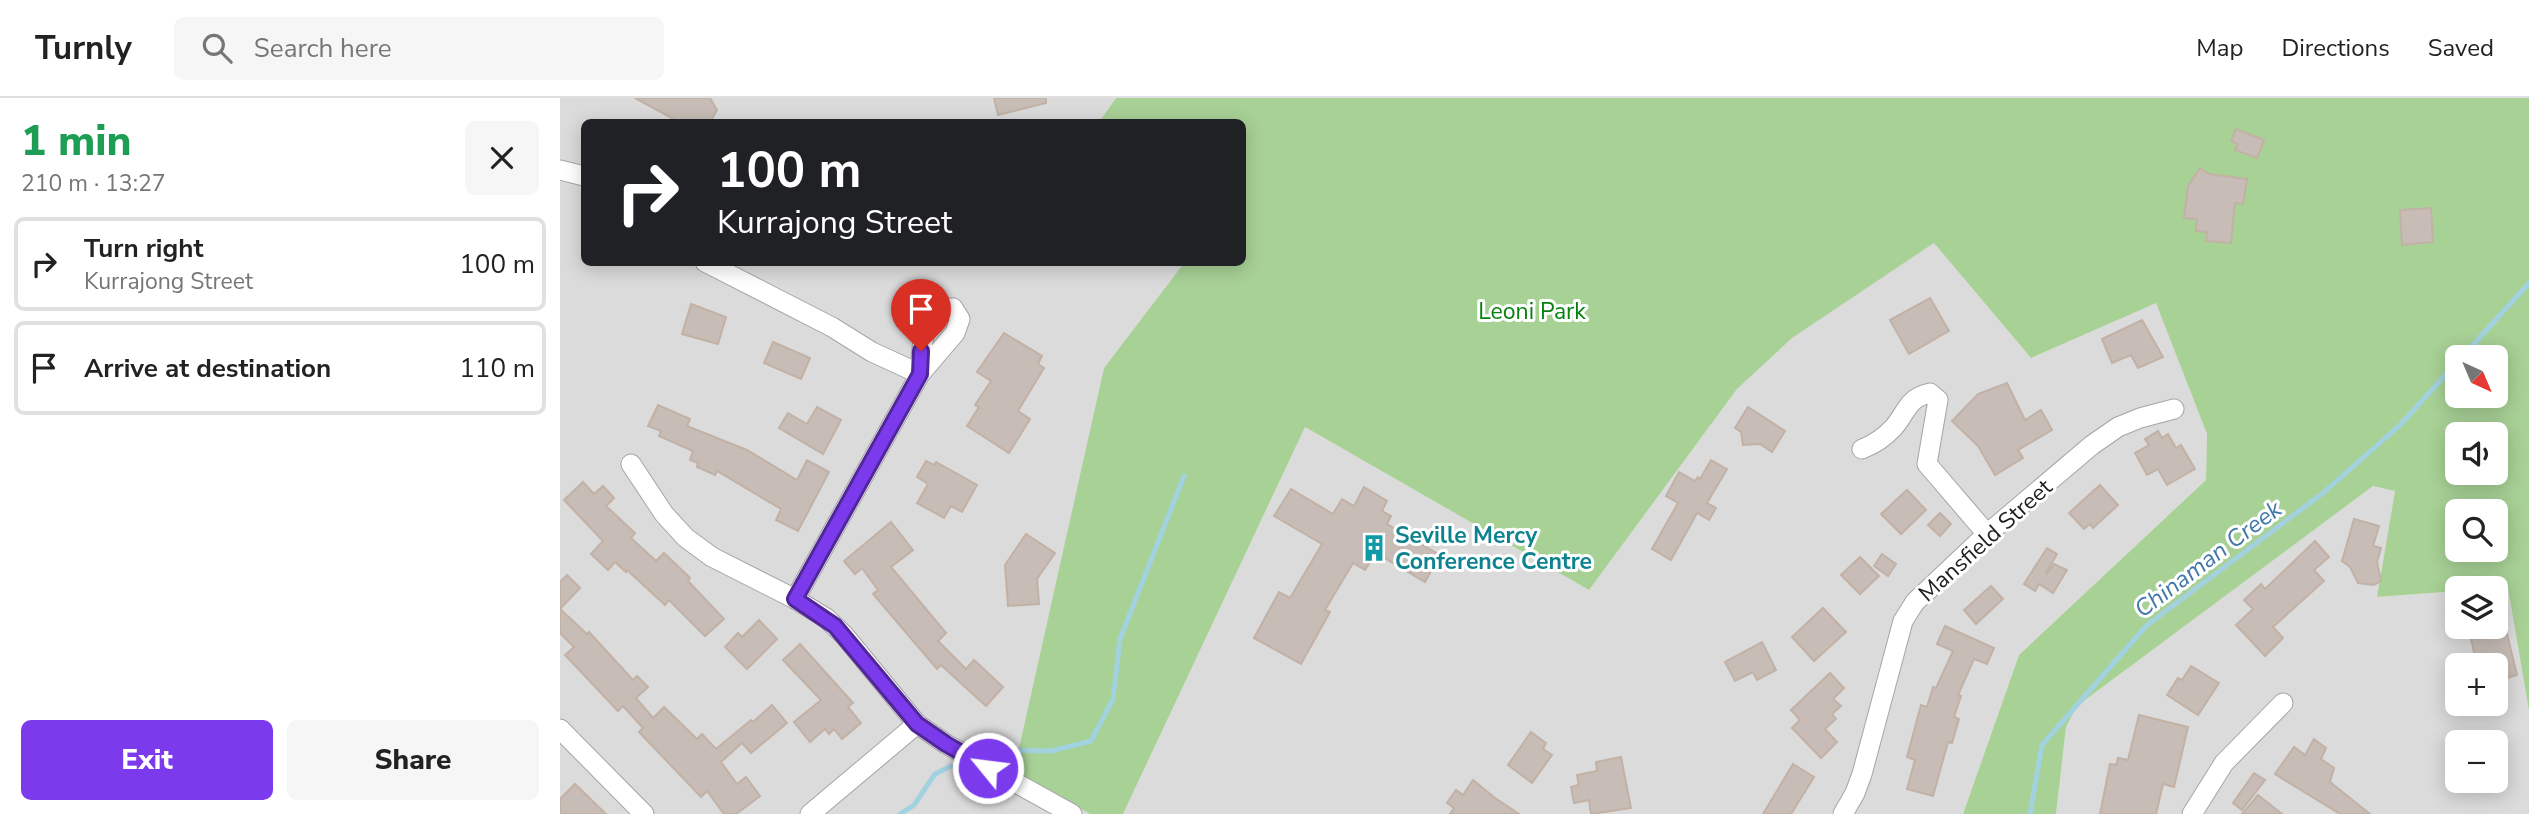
<!DOCTYPE html>
<html lang="en">
<head>
<meta charset="utf-8">
<style>
	body { margin:0; font-family:"Nunito Sans",sans-serif; background:#f6f6f6; color:#222; height:100vh; display:flex; flex-direction:column; font-size:26px; white-space:nowrap }
	* { box-sizing:border-box; margin:0 }
	p { font-size:23px; color:#767676 }
	.icon { flex:none; width:38px; height:38px; fill:none; stroke:currentColor; stroke-width:2; stroke-linecap:round; stroke-linejoin:round }
	.map { position:relative; flex:1; overflow:hidden }
	.side { display:flex; flex-direction:column; background:#fff; width:560px }
	.side>* { flex:none }
	.guide { position:absolute; left:21px; top:21px; width:665px; height:147px; border-radius:10px; box-shadow:0 4px 18px #0003; background:#202124; color:#fff; overflow:hidden }
	.needle { width:46px; rotate:136deg }
	.fabs { position:absolute; left:1885px; top:247px; display:grid; gap:14px }
	.fabs a { display:grid; place-items:center; width:63px; height:63px; border-radius:10px; background:#fff; box-shadow:0 4px 18px #0003; font-size:35px }
	.pin { position:absolute; display:grid; place-items:center; width:60px; height:60px; color:#fff; margin:-72px -30px; border-radius:50% 50% 50% 0; rotate:-45deg; box-shadow:0 0 7px #0007 }
	.pin .icon { rotate:45deg }
	.me { position:absolute; width:77px; margin:-38px; rotate:299deg; stroke-linejoin:round; filter:drop-shadow(0 0 5px #0008) }
	.turn { display:flex; align-items:center; gap:24px; height:147px; padding:0 21px; font-size:32px }
	.turn .icon { width:91px; height:91px; stroke-width:2.5 }
	.turn b { display:block; font-size:49px; line-height:60px }
	.round { display:grid; place-items:center; flex:none; width:74px; height:74px; border-radius:10px; background:#f6f6f6 }
	.headline { display:flex; align-items:center; justify-content:space-between; height:119px; padding:0 21px }
	h1 { font-size:42px; font-weight:800; line-height:52px; color:#1e9e55 }
	.primary-button { display:flex; gap:14px; margin-top:auto; padding:14px 21px }
	.primary-button a { flex:1; height:80px; border-radius:10px; background:#7c3aed; color:#fff; font-size:28px; font-weight:800; line-height:80px; text-align:center }
	.primary-button a+a { background:#f6f6f6; color:#222 }
	ul { padding:0; list-style:none }
	li { display:flex; align-items:center; gap:21px; height:94px; margin:0 14px 10px; padding:0 7px; border:4px solid #e0e0e0; border-radius:10px }
	li div { flex:1 }
	li b { display:block; font-size:26px }
	li em { font-style:normal }
	header { display:flex; align-items:center; gap:42px; box-sizing:border-box; height:98px; padding:0 35px; background:#fff; border-bottom:2px solid #e0e0e0 }
	header strong { font-size:33px }
	nav { display:flex; gap:38px; margin-inline-start:auto; font-size:24px }
	.search { width:490px; height:63px; background:#f6f6f6; display:flex; align-items:center; gap:18px; box-sizing:border-box; padding:0 24px; border-radius:10px; color:#767676; font-size:26px }
	main { display:flex; flex:1; min-height:0 }
	.map>svg:first-child { display:block }
	.residential { fill:#dcdbdb; fill-rule:evenodd }
	.forest { fill:#a8d196; fill-rule:evenodd }
	.lines { fill:none; stroke-linecap:round; stroke-linejoin:round }
	.stream { stroke:#a2d2df; stroke-width:5 }
	.building { fill:#c7bdb6; stroke:#c2b1a5; stroke-width:2 }
	.minor-casing { stroke:#a5a5a5; stroke-width:21 }
	.minor { stroke:#fff; stroke-width:19 }
	.route-casing { stroke:#51269a; stroke-width:18 }
	.route { stroke:#7c3aed; stroke-width:12 }
	.labels { text-anchor:middle; stroke-width:6; stroke-linejoin:round; paint-order:stroke }
	.park-label { font-size:23px; fill:#07810f; stroke:#fff }
	.culture-label { font-size:23px; font-weight:bold; fill:#0d838f; stroke:#fff; text-anchor:start }
	.street-label { font-size:23px; fill:#1e1e1e; stroke:#fff }
	.water-label { font-size:24px; font-style:italic; fill:#4378aa; stroke:#fff }
</style>
</head>
<body>
<header>
<strong>Turnly</strong>
<div class="search"><svg class="icon" aria-label="search" viewBox="0 0 24 24"><circle cx="10" cy="10" r="6"/><path d="M15 15l6 6"/></svg>Search here</div>
<nav><a>Map</a><a>Directions</a><a>Saved</a></nav>
</header>
<main>
<section class="side">
<div class="headline"><div><h1>1 min</h1><p>210 m · 13:27</p></div><a class="round"><svg class="icon" aria-label="close" viewBox="0 0 24 24"><path d="M6 6l12 12M18 6L6 18"/></svg></a></div>
<ul>
<li><svg class="icon" aria-label="right" viewBox="0 0 24 24"><path d="M7 20v-9h11M14 6l5 5-5 5"/></svg><div><b>Turn right</b><p>Kurrajong Street</p></div><em>100 m</em></li>
<li><svg class="icon" aria-label="arrive" viewBox="0 0 24 24"><path d="M6 21V4h12l-3 4 3 4H6"/></svg><div><b>Arrive at destination</b></div><em>110 m</em></li>
</ul>
<div class="primary-button"><a>Exit</a><a>Share</a></div>
</section>
<div class="map">
<svg width="1969" height="716" viewBox="0 0 1969 716">
	<rect width="100%" height="100%" fill="#efebe3"/>
	<!-- residential -->
	<g class="residential">
		<path d="M0,0H556L539,24H24V164L624,165L544,270L480,689L530,716H0Z"/>
		<path d="M1374,145L1471,260L1596,204L1647,336L1646,382L1459,557L1403,716H563L745,329L1029,492L1177,291L1232,240Z"/>
		<path d="M1813,388L1835,393L1817,499L1897,493V528H1936V490H1948L1969,613V716H1496L1506,629L1517,608ZM1897,567H1936V606H1897ZM1897,644H1936V682H1897Z"/>
	</g>
	<!-- forest -->
	<path class="forest" d="M556,0H1969V613L1948,490H1897V493L1817,499L1835,393L1813,388L1517,608L1506,629L1496,716H1403L1459,557L1646,382L1647,336L1596,205L1471,260L1374,145L1232,240L1177,291L1029,492L745,329L563,716H530L454,673L544,270L624,165L682,164V24H539ZM1897,259H1936V298H1897ZM1897,336H1936V374H1897ZM1897,413H1936V452H1897Z"/>
	<g class="lines">
		<!-- stream -->
		<g class="stream">
			<path d="M1902,259L1969,185"/>
			<path d="M441,652L491,653L531,643L553,601L560,541L624,378"/>
			<path d="M340,716L354,707L375,676L391,668"/>
			<path d="M1470,716L1482,647L1586,528L1763,395L1840,327L1897,264"/>
		</g>
	</g>
	<!-- building -->
	<g class="building">
		<path d="M75,0H150L157,12L150,24H119Z"/>
		<path d="M434,0H486V5L438,17Z"/>
		<path d="M1676,31L1704,42L1697,60L1675,52L1678,46L1671,43Z"/>
		<path d="M1640,70L1649,76L1687,81L1683,106L1675,105L1671,145L1646,143L1647,134L1636,133L1637,121L1624,120L1628,88Z"/>
		<path d="M1871,110L1873,144L1842,147L1840,112Z"/>
		<path d="M1370,200L1389,233L1349,256L1330,222Z"/>
		<path d="M131,206L166,219L158,246L122,236Z"/>
		<path d="M1582,222L1603,259L1578,270L1571,257L1552,265L1542,241Z"/>
		<path d="M444,235L482,258L478,266L484,270L458,313L470,321L449,355L407,328L419,309L415,307L431,283L417,274Z"/>
		<path d="M213,244L250,260L241,281L204,265Z"/>
		<path d="M1447,285L1465,322L1481,312L1492,332L1458,352L1463,360L1435,377L1418,348L1392,323L1418,296Z"/>
		<path d="M98,307L130,321L127,328L187,352L237,382L247,362L269,374L238,433L216,422L221,411L157,373L155,377L137,369L138,365L130,362L133,353L99,338L101,333L88,328Z"/>
		<path d="M257,309L281,322L263,356L219,330L228,315L247,326Z"/>
		<path d="M1188,309L1225,333L1212,354L1200,346L1183,347L1181,334L1175,330Z"/>
		<path d="M1598,333L1602,340L1608,336L1616,350L1621,347L1635,371L1607,387L1598,371L1587,377L1575,355L1589,347L1585,341Z"/>
		<path d="M1151,362L1167,371L1147,405L1156,410L1149,422L1137,415L1111,462L1092,451L1118,405L1106,398L1119,374L1135,383L1138,379L1140,381Z"/>
		<path d="M366,363L374,367L376,364L417,387L402,414L391,408L384,420L357,405L368,386L357,379Z"/>
		<path d="M23,384L34,396L43,388L54,400L46,408L75,435L71,440L96,463L104,455L130,480L128,483L164,521L145,538L109,502L105,507L67,472L66,474L55,464L48,472L31,456L43,443L4,402Z"/>
		<path d="M1540,387L1558,407L1533,430L1530,426L1524,431L1509,415Z"/>
		<path d="M804,389L827,403L822,413L831,418L827,426L880,457L865,484L816,455L805,472L793,465L765,512L770,514L741,566L694,540L719,494L730,500L762,446L714,418L731,391L773,416L782,401L794,408Z"/>
		<path d="M1347,392L1366,412L1341,436L1321,416Z"/>
		<path d="M1380,415L1391,426L1380,438L1368,427Z"/>
		<path d="M1794,421L1819,428L1813,448L1821,450L1817,464L1821,483L1814,487L1798,485L1790,469L1782,463Z"/>
		<path d="M331,424L353,452L331,469L386,535L378,543L406,571L414,562L443,589L426,608L381,567L377,571L313,496L318,492L302,470L295,476L284,463Z"/>
		<path d="M466,436L495,455L477,481L479,506L448,508L445,467Z"/>
		<path d="M1755,443L1769,459L1754,472L1764,483L1713,529L1723,540L1705,558L1676,527L1693,511L1684,502L1701,486L1705,491Z"/>
		<path d="M1487,450L1497,456L1486,475L1487,476L1494,466L1507,472L1493,495L1479,486L1475,493L1464,486Z"/>
		<path d="M1322,456L1336,466L1328,478L1314,468Z"/>
		<path d="M1300,459L1319,478L1300,496L1281,477Z"/>
		<path d="M7,477L20,490L0,511L27,536L29,534L73,582L77,578L88,589L76,600L93,620L104,609L137,641L142,636L156,651L191,622L193,624L212,607L227,625L191,655L182,645L161,664L177,686L186,679L200,698L176,716H164L147,693L141,699L79,634L83,630L63,608L58,613L5,557L14,549L0,535V484Z"/>
		<path d="M1431,488L1443,501L1416,526L1404,512Z"/>
		<path d="M1263,510L1286,534L1254,563L1232,539Z"/>
		<path d="M199,522L217,541L187,571L165,549L178,535L182,539Z"/>
		<path d="M1385,528L1434,550L1427,566L1414,561L1398,597L1401,598L1394,619L1399,621L1392,645L1388,644L1373,698L1347,691L1355,662L1347,659L1361,607L1367,609L1373,589L1376,590L1393,553L1377,546Z"/>
		<path d="M1908,528H1945L1957,577L1936,583V567H1917Z"/>
		<path d="M1202,544L1216,572L1197,582L1193,574L1175,583L1165,564Z"/>
		<path d="M240,546L293,605L288,609L301,625L282,641L274,631L269,636L265,631L250,644L234,624L261,602L223,562Z"/>
		<path d="M1631,568L1659,585L1638,617L1607,597L1618,580L1622,582Z"/>
		<path d="M1270,575L1284,590L1273,601L1281,608L1272,616L1276,621L1265,631L1277,644L1261,660L1232,630L1240,622L1231,612Z"/>
		<path d="M1579,617L1628,629L1614,689L1603,686L1596,716H1540L1550,666L1556,667L1558,660L1568,662Z"/>
		<path d="M971,634L986,645L983,651L992,657L972,685L948,667Z"/>
		<path d="M1754,641L1766,650L1761,661L1774,670L1770,684L1810,716H1780L1715,676L1734,649L1745,657Z"/>
		<path d="M1061,659L1071,710L1031,716L1029,702L1014,705L1011,689L1019,687L1017,677L1037,673L1036,664Z"/>
		<path d="M1233,666L1254,679L1231,716H1203Z"/>
		<path d="M1694,675L1705,682L1682,712L1673,705Z"/>
		<path d="M913,682L935,700L959,716H890L894,710L887,705L896,692L903,697Z"/>
		<path d="M15,686L46,716H0V701Z"/>
		<path d="M1698,697L1722,716H1682Z"/>
	</g>
	<g class="lines">
		<defs>
			<g id="minor">
				<path d="M0,72L24,78"/>
				<path d="M145,164L272,229L312,254L360,276"/>
				<path d="M1302,351C1315,346 1325,339 1334,329C1347,314 1347,300 1370,295L1378,302L1367,366L1427,436"/>
				<path d="M71,366L104,416L126,440L152,459L235,501L266,520L284,537L357,626L386,646L512,716"/>
				<path d="M235,501L360,276L395,235L400,221L393,210H382C360,226 362,252 360,276"/>
				<path d="M0,631L84,716"/>
				<path d="M250,716L357,626"/>
				<path d="M1283,716L1295,695L1302,676L1343,523L1355,504L1427,436L1532,347L1558,329L1580,320L1614,311"/>
				<path d="M1632,716L1664,665L1723,605"/>
			</g>
		</defs>
		<!-- minor casing -->
		<use href="#minor" class="minor-casing"/>
		<!-- minor -->
		<use href="#minor" class="minor"/>
	</g>
	<g class="lines">
		<defs>
			<path id="route" d="M361,253L360,276L235,501L275,528L357,626L386,646L428,670"/>
		</defs>
		<!-- route casing -->
		<use href="#route" class="route-casing"/>
		<!-- route -->
		<use href="#route" class="route"/>
	</g>
	<!-- icons -->
	<defs>
		<symbol id="building-bare" viewBox="-9 -9 18 18"><path d="M-4-6H4V6H1V3H-1V6H-4ZM-2.5-4.3h1.7v1.8h-1.7ZM.8-4.3h1.7v1.8H.8ZM-2.5-1h1.7V.8h-1.7ZM.8-1h1.7V.8H.8Z" fill="#0f9aa8" stroke="#fff" stroke-width="2.5" paint-order="stroke"/></symbol>
	</defs>
	<g fill-rule="evenodd">
		<use href="#building-bare" x="795" y="431" width="38" height="38"/>
	</g>
	<g class="labels">
		<!-- park labels -->
		<g class="park-label">
			<text x="972" y="221">Leoni Park</text>
		</g>
		<!-- culture labels -->
		<g class="culture-label">
			<text x="835" y="445">Seville Mercy<tspan x="835" dy="26">Conference Centre</tspan></text>
		</g>
		<!-- street labels -->
		<g class="street-label">
			<text transform="translate(1425 442) rotate(-42)" y="8">Mansfield Street</text>
		</g>
		<!-- water labels -->
		<g class="water-label">
			<text transform="translate(1648 461) rotate(-37)" y="8">Chinaman Creek</text>
		</g>
	</g>
</svg>
<div class="fabs">
<a><svg class="needle" viewBox="-14 -14 28 28"><path d="M0-13l5 13h-10z" fill="#e53935"/><path d="M0 13l5-13h-10z" fill="#767676"/></svg></a>
<a><svg class="icon" aria-label="sound" viewBox="0 0 24 24"><path d="M4 9h4l5-4v14l-5-4H4zM17 9q2 3 0 6"/></svg></a>
<a><svg class="icon" aria-label="search" viewBox="0 0 24 24"><circle cx="10" cy="10" r="6"/><path d="M15 15l6 6"/></svg></a>
<a><svg class="icon" aria-label="layers" viewBox="0 0 24 24"><path d="M12 4l9 5-9 5-9-5zM3 14l9 5 9-5"/></svg></a>
<a>+</a>
<a>−</a>
</div>
<div class="pin" style="left:361px;top:253px;background:#d93025"><svg class="icon" aria-label="arrive" viewBox="0 0 24 24"><path d="M6 21V4h12l-3 4 3 4H6"/></svg></div>
<svg class="me" style="left:428px;top:670px" viewBox="-20 -20 40 40"><circle r="17" fill="#7c3aed" stroke="#fff" stroke-width="3"/><path d="M0-11L8 9 0 5-8 9z" fill="#fff"/></svg>
<div class="guide">
<div class="turn"><svg class="icon" aria-label="right" viewBox="0 0 24 24"><path d="M7 20v-9h11M14 6l5 5-5 5"/></svg><div><b>100 m</b>Kurrajong Street</div></div>
</div>
</div>
</main>
</body>
</html>
